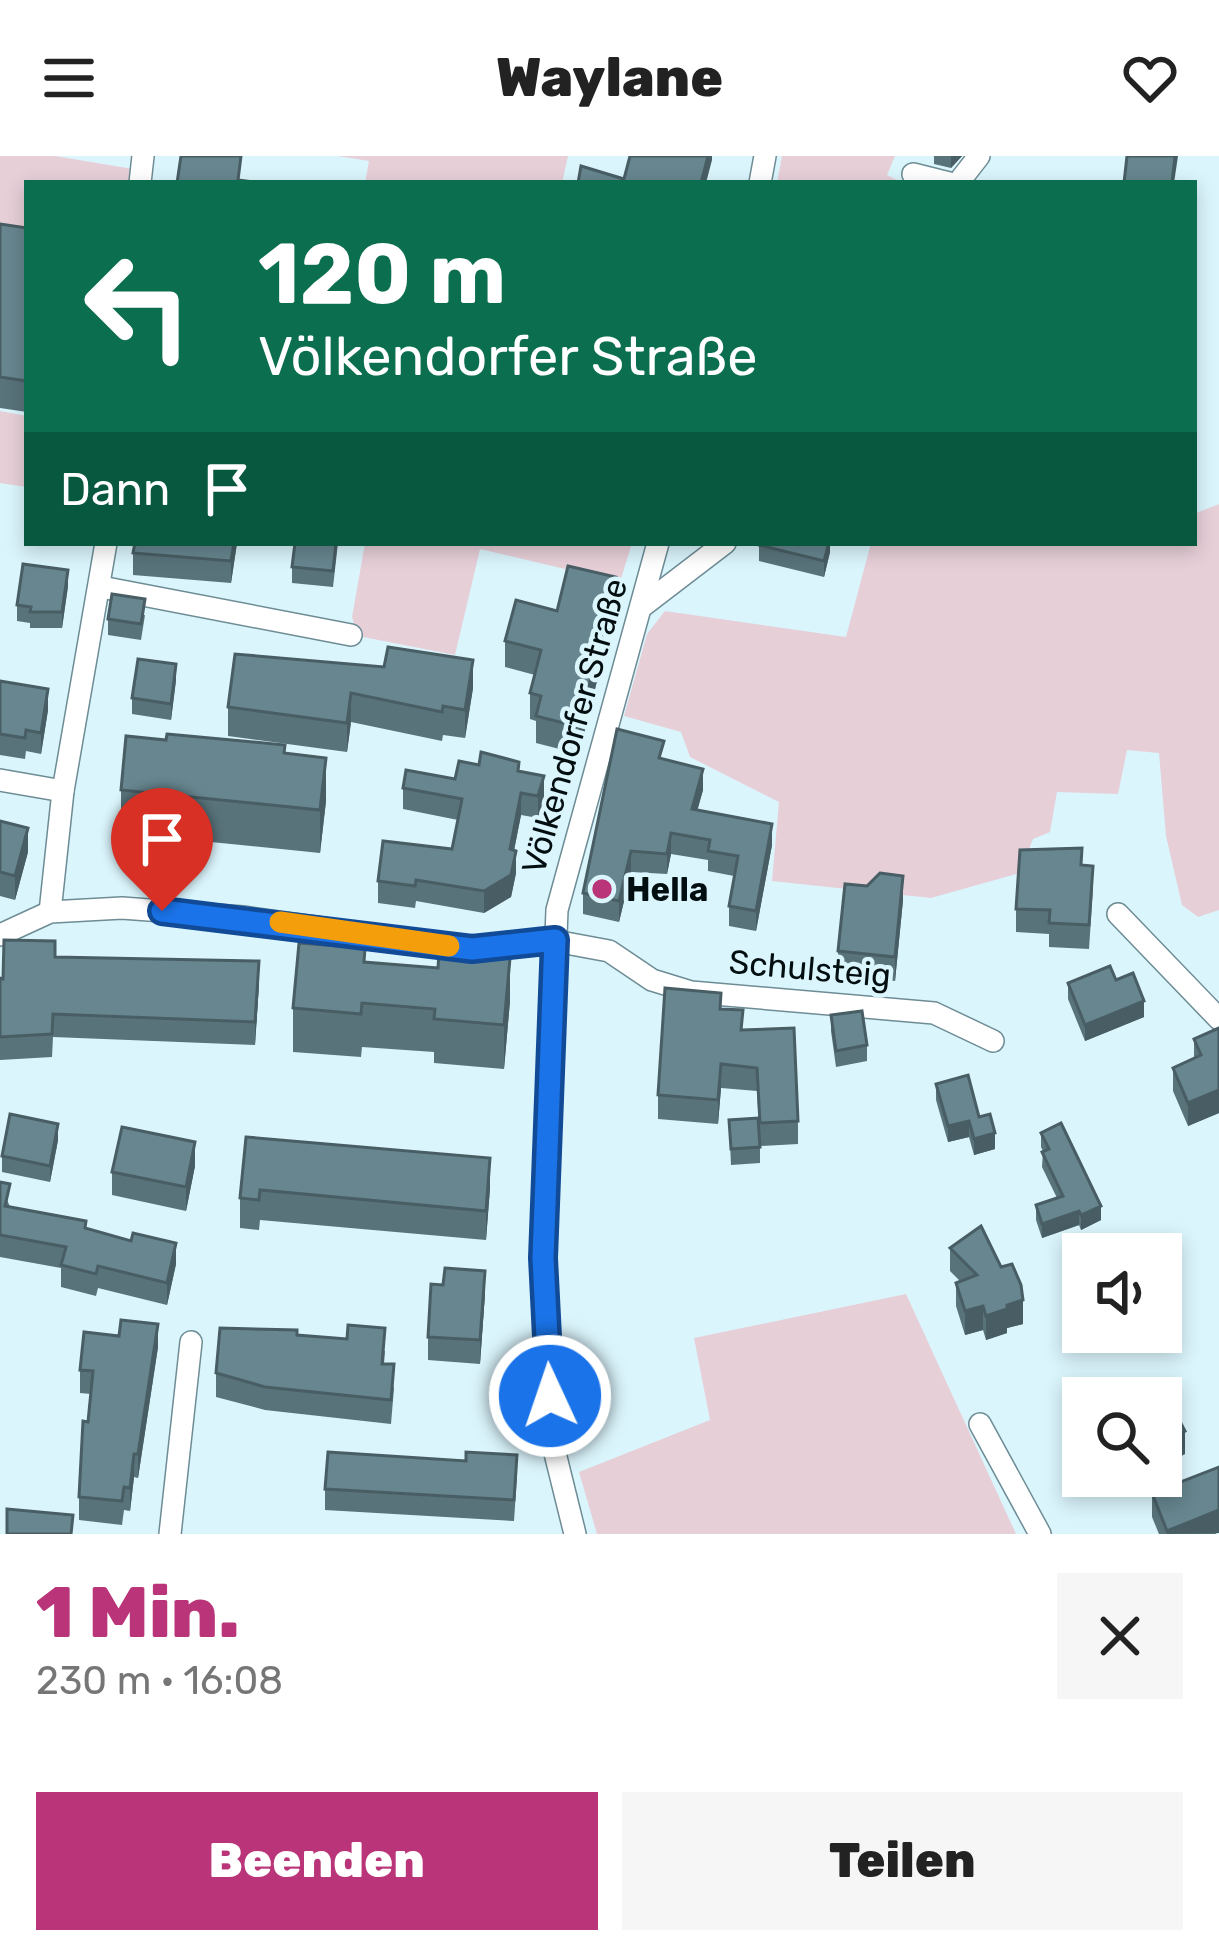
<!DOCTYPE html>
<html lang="de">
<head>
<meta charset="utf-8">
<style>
	body { margin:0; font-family:Rubik,sans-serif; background:#f6f6f6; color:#222; height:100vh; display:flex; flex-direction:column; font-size:45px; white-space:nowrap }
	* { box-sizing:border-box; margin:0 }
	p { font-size:39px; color:#767676 }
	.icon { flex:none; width:66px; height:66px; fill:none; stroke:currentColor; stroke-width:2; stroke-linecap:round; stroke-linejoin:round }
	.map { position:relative; height:1378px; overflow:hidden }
	.panel { display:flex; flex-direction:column; background:#fff; flex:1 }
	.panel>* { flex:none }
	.hud { position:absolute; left:24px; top:24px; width:1173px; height:366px; border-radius:0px; box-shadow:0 6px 18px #0003; background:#0b6e4f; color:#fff; overflow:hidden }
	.fabs { position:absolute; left:1062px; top:1077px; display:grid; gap:24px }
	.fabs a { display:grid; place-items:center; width:120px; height:120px; border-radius:0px; background:#fff; box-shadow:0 6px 18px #0003; font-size:60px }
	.pin { position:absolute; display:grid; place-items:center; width:102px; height:102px; color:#fff; margin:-123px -51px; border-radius:50% 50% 50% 0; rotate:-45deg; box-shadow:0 0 12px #0007 }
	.pin .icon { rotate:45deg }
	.me { position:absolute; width:132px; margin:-66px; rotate:357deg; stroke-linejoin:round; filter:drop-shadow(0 0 9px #0008) }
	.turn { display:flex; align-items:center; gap:42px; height:252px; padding:0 36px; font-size:54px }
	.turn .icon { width:156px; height:156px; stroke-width:2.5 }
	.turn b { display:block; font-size:84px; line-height:102px }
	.then { display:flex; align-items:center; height:114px; padding:0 36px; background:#0003; gap:24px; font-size:45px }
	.round { display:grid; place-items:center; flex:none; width:126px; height:126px; border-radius:0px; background:#f6f6f6 }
	.headline { display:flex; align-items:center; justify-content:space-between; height:204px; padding:0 36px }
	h1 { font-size:72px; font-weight:800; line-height:90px; color:#b93478 }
	.action { display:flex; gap:24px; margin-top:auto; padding:24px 36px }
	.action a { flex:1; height:138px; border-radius:0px; background:#b93478; color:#fff; font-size:48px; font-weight:800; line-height:138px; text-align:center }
	.action a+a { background:#f6f6f6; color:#222 }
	header { display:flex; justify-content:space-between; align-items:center; height:156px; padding:0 36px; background:#fff; font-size:54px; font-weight:800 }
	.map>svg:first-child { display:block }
	.green { fill:#e7cfd8 }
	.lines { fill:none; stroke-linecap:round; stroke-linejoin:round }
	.street-casing { stroke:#6d8c95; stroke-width:24 }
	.street { stroke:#fff; stroke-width:21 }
	.wall { fill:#59737b }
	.shaded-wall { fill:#485e64 }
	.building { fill:#67868f; stroke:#485e64; stroke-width:3 }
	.route-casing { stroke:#114b97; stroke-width:30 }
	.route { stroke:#1a73e8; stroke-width:21 }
	.slow { stroke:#f59e0b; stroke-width:21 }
	.poi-dot { fill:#b93478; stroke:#dbf5fd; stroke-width:4.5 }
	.labels { text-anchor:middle; stroke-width:9; stroke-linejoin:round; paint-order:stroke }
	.street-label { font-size:33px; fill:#030e11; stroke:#dbf5fd }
	.poi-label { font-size:33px; font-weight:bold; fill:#030e11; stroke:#dbf5fd; text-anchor:start }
</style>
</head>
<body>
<header><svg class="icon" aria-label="menu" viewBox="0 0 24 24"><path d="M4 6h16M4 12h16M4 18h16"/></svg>Waylane<svg class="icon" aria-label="heart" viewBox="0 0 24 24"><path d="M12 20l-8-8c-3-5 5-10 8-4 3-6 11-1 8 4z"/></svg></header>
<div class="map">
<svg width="1219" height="1378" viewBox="0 0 1219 1378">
	<rect width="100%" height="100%" fill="#dbf5fd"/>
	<!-- green -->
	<g class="green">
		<path d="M0,0H55L133,13L130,27H27V80L0,76Z"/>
		<path d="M338,0H568L562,27H365L369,5Z"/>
		<path d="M782,0H895L887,19L899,25L777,27Z"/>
		<path d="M0,255L27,260V331L0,327Z"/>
		<path d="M1219,348V754L1198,761L1182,749L1166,680L1159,597L1127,594L1118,638L1057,636L1050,676L1033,683L1020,717L931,742L772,725L779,646L690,601L681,576L624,560L647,478L665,455L846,481L871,387H1194V358Z"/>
		<path d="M365,387H632L620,426L480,393L455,499L358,480L352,461Z"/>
		<path d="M906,1138L1016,1378H597L579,1316L710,1264L694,1182Z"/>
	</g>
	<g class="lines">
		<defs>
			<g id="street">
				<path d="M913,18L949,27"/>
				<path d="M140,27L143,0"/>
				<path d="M760,27L765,0"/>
				<path d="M958,27L979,0"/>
				<path d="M101,431L351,479"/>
				<path d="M644,449L725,387"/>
				<path d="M0,624L63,635"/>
				<path d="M50,756L63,635L106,387"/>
				<path d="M1118,758L1219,863"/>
				<path d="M0,779L50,756L122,752L243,761L472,793L555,785L609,795L652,824L691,836L934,857L993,885"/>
				<path d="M980,1268L1040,1378"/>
				<path d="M170,1378L191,1186"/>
				<path d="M575,1378L552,1285L543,1103L557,754L658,387"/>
			</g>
		</defs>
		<!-- street casing -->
		<use href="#street" class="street-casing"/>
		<!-- street -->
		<use href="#street" class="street"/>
	</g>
	<!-- wall -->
	<g class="wall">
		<path d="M934,0H962L951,12L934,8Z"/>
		<path d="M0,68L27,72V256L0,252Z"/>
		<path d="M237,387L231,427L133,419V397Z"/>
		<path d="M338,387L333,431L292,427V411Z"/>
		<path d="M759,387H830V396L824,421L759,405Z"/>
		<path d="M68,430L62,472H30V467L17,465V449Z"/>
		<path d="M616,448L579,598L536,587V565L530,563V537L535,519L505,511V485L557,455Z"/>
		<path d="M145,459L141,484L108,479V463Z"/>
		<path d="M235,498L473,532L465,582L443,579L442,585L351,566L347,596L228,580V551Z"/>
		<path d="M176,524L171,564L132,558V542Z"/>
		<path d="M0,525L48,554L41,598L26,595L25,603L0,599Z"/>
		<path d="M285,597L326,645L320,697L121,677V634Z"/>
		<path d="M664,603L703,634L697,654L772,689L756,775L729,770V750L734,720L708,715V704L671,698L667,718L631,716L619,766L583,758V737Z"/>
		<path d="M519,615L544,642L538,662L521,659L514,694L516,717L511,741L484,757L416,745L415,752L378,747V725L452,693L458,664L403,653V632L455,623Z"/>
		<path d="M0,665L28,696L15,744L0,740Z"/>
		<path d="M1082,709L1093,733L1089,793L1049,791V778L1016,776V753Z"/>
		<path d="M903,744L895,825L838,819V795Z"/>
		<path d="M55,801L259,828L255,889L53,881L52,901L0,904V822Z"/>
		<path d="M365,806L510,845L504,913L434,907V896L362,891L361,901L293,896V852Z"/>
		<path d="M1116,824L1144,861L1085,885L1068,843V827Z"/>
		<path d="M721,853L743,874L798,965V988L760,990L757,935L721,932L718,968L658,963V939Z"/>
		<path d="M831,859L867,889V905L836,911L831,875Z"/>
		<path d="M1219,872V957L1188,970L1173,935V912L1194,902V883Z"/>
		<path d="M936,928L979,961L995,993L974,999L969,981L948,986L936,944Z"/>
		<path d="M729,964L760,991V1007L731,1009Z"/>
		<path d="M1041,977L1101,1064L1081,1074L1079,1069L1042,1082L1036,1064V1049L1057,1042L1042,1011L1043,995L1041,991Z"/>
		<path d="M246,981L490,1032L486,1084L260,1064L259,1074L240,1072V1042Z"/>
		<path d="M58,984L50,1026L2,1016V1000Z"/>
		<path d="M195,1010L186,1055L112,1039V1016Z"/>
		<path d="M0,1026L10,1051L86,1072L176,1108L167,1149L98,1132L96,1140L61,1131V1112L0,1101Z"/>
		<path d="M950,1092L1023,1168L1007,1172V1177L986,1184L983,1174L965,1179L956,1150V1127L960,1125L950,1115Z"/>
		<path d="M443,1129L485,1138L480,1208L428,1204V1181Z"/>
		<path d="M297,1179L385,1195L384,1208L394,1232L391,1268L265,1254L216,1241V1217Z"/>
		<path d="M158,1191L138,1322L134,1321L130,1355L124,1354L122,1369L79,1364V1341L91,1238L80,1237V1214Z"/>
		<path d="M517,1320L514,1365L325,1354V1333Z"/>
		<path d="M1152,1337L1217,1378H1159L1152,1361Z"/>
	</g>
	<!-- shaded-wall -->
	<g class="shaded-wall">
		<path d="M708,0H712V4L706,27H701Z"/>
		<path d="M951,0H962L951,12Z"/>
		<path d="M1175,0H1178L1174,27H1172Z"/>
		<path d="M234,387H237L231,427V405Z"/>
		<path d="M829,387H830V396L824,421V405Z"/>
		<path d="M68,414V430L62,472V456Z"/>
		<path d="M616,421V448L579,598V571Z"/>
		<path d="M473,504V532L465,582V554Z"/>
		<path d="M176,508V524L171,564V548Z"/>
		<path d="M48,533V554L41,598V577Z"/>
		<path d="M351,537V566L347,596V567Z"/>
		<path d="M326,602V645L320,697V654Z"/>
		<path d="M703,613V634L692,674V653Z"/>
		<path d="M544,620V642L538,662V640Z"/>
		<path d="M521,637V659L510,715V693Z"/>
		<path d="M772,668V689L756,775V755Z"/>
		<path d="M28,672V696L15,744V720Z"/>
		<path d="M671,677V698L667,718V698Z"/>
		<path d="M516,695V717L511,741L484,757V735Z"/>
		<path d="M631,695V716L619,766V745Z"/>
		<path d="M903,720V744L895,825V801Z"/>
		<path d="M510,802V845L504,913V869Z"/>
		<path d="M259,805V828L255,889V866Z"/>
		<path d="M1144,845V861L1085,885V869Z"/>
		<path d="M721,908V932L718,968V944Z"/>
		<path d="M1219,934V957L1188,970V947Z"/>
		<path d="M969,965V981L948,986V970Z"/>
		<path d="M58,968V984L50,1026V1010Z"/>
		<path d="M995,977V993L974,999V983Z"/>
		<path d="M195,986V1010L186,1055V1031Z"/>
		<path d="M490,1002V1032L486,1084V1055Z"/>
		<path d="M1101,1050V1064L1081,1074V1059Z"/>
		<path d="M1079,1055V1069L1042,1082V1068Z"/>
		<path d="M176,1087V1108L167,1149V1127Z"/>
		<path d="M485,1115V1138L480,1208V1184Z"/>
		<path d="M1023,1144V1168L1007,1172V1177L986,1184V1160L1007,1149Z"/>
		<path d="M983,1150V1174L965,1179V1155Z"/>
		<path d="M158,1168V1191L138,1322V1298Z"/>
		<path d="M1185,1275V1298L1161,1311V1287Z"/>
		<path d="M134,1298V1321L130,1355V1332Z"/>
		<path d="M1219,1354V1377L1167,1378V1375Z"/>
	</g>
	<!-- building -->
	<g class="building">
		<path d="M181,0H241L238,24L262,27H177Z"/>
		<path d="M630,0H708L701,27H578L581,10L624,23Z"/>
		<path d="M1127,0H1175L1172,27H1124Z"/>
		<path d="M0,68L27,72V225L0,221Z"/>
		<path d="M135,387H234L231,405L133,397Z"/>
		<path d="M295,387H336L333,415L292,411Z"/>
		<path d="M759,387H829L824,405L759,389Z"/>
		<path d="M23,408L68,414L62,456H30L31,451L17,449Z"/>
		<path d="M568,410L616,421L579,571L536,560L541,540L530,537L541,494L505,485L516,444L557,455Z"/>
		<path d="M112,438L145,443L141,468L108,463Z"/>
		<path d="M388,491L473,504L465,554L443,550L442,556L351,537L347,567L228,551L235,498L384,511Z"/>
		<path d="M138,503L176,508L171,548L132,542Z"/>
		<path d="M0,525L48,533L41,577L26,574L25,582L0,578Z"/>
		<path d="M617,573L664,585L659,602L703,613L692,653L772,668L756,755L729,750L738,700L708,695L710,684L671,677L667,698L631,695L619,745L583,737Z"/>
		<path d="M167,578L285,589L284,597L326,602L320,654L121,634L126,580L166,584Z"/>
		<path d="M481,596L519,606L518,615L544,620L538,640L521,637L510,693L516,695L511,719L484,735L416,724L415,730L378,725L383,685L452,693L462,643L403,632L406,614L455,623L459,605L479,609Z"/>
		<path d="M0,665L28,672L15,720L0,716Z"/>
		<path d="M1082,692L1081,709L1093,710L1089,769L1049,767L1050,754L1016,753L1020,694Z"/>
		<path d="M880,717L903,720L895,801L838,795L845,728L867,730Z"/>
		<path d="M4,784L55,785V801L259,805L255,866L53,858L52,878L0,881V822L3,823Z"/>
		<path d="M299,787L365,792L364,806L438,812L439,796L510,802L504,869L434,863L435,853L362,847L361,858L293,852Z"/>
		<path d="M1110,810L1116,824L1133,817L1144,845L1085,869L1068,827Z"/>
		<path d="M665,832L721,837L720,853L743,854L741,874L794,872L798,965L760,967L757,912L721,908L718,944L658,939Z"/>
		<path d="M862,855L867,889L836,895L831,859Z"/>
		<path d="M1219,872V934L1188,947L1173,912L1201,899L1194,883Z"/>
		<path d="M968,919L979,961L990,958L995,977L974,983L969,965L948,970L936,928Z"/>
		<path d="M10,958L58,968L50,1010L2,1000Z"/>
		<path d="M758,962L760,991L731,993L729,964Z"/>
		<path d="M1061,967L1101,1050L1081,1059L1079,1055L1042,1068L1036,1049L1063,1040L1042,996L1049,993L1041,977Z"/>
		<path d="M122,971L195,986L186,1031L112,1016Z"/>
		<path d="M246,981L490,1002L486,1055L260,1034L259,1044L240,1042Z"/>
		<path d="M0,1026L10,1028L5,1050L86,1065L85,1072L131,1085L133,1077L176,1087L167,1127L98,1110L96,1118L61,1109L66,1091L0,1079Z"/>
		<path d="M981,1070L1001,1111L1012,1108L1021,1129L1023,1144L1007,1149V1153L986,1160L983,1150L965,1155L956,1127L977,1119L950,1092Z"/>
		<path d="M445,1112L485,1115L480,1184L428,1181L431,1128L443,1129Z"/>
		<path d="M121,1164L158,1168L138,1298H134L130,1332L124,1331L122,1345L79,1341L83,1265L88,1266L93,1215L80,1214L84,1176L119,1180Z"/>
		<path d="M348,1169L385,1172L382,1208H394L391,1244L265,1231L216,1217L220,1172L297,1174V1179L347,1183Z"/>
		<path d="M1140,1227L1147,1242H1111Z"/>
		<path d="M1165,1237L1185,1275L1161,1287V1242H1155Z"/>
		<path d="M328,1296L466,1305V1296L517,1299L514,1344L325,1333Z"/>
		<path d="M1219,1311V1354L1167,1375L1152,1337Z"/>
		<path d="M7,1353L73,1359L71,1378H7Z"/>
	</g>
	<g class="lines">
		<defs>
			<path id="route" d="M162,755L472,793L555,784L543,1102L550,1240"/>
		</defs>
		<!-- route casing -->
		<use href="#route" class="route-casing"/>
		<!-- route -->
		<use href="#route" class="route"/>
		<!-- slow -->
		<path class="slow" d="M280,766L449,790"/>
	</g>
	<!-- markers -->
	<circle class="poi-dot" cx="602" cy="733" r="12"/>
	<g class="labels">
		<!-- street labels -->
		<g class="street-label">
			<text transform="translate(574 570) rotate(-74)" y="12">Völkendorfer Straße</text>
			<text transform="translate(810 812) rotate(5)" y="12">Schulsteig</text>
		</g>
		<!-- poi labels -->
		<g class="poi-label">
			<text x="626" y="745">Hella</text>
		</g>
	</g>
</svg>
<div class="fabs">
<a><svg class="icon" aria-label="sound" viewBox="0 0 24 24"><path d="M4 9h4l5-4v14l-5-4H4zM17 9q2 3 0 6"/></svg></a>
<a><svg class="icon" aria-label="search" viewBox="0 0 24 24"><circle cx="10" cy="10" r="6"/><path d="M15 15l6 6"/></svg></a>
</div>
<div class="pin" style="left:162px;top:755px;background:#d93025"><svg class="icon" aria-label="arrive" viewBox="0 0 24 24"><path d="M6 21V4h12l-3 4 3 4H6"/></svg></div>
<svg class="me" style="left:550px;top:1240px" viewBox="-20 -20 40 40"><circle r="17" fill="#1a73e8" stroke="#fff" stroke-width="3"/><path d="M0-11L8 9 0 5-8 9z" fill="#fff"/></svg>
<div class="hud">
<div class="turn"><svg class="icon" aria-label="left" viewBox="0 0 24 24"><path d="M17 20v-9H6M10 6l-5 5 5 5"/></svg><div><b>120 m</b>Völkendorfer Straße</div></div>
<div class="then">Dann<svg class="icon" aria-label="arrive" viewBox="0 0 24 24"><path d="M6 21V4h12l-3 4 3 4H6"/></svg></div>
</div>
</div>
<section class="panel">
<div class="headline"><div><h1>1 Min.</h1><p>230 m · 16:08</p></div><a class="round"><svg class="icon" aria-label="close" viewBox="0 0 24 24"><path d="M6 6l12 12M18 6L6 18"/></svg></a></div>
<div class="action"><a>Beenden</a><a>Teilen</a></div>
</section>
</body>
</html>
